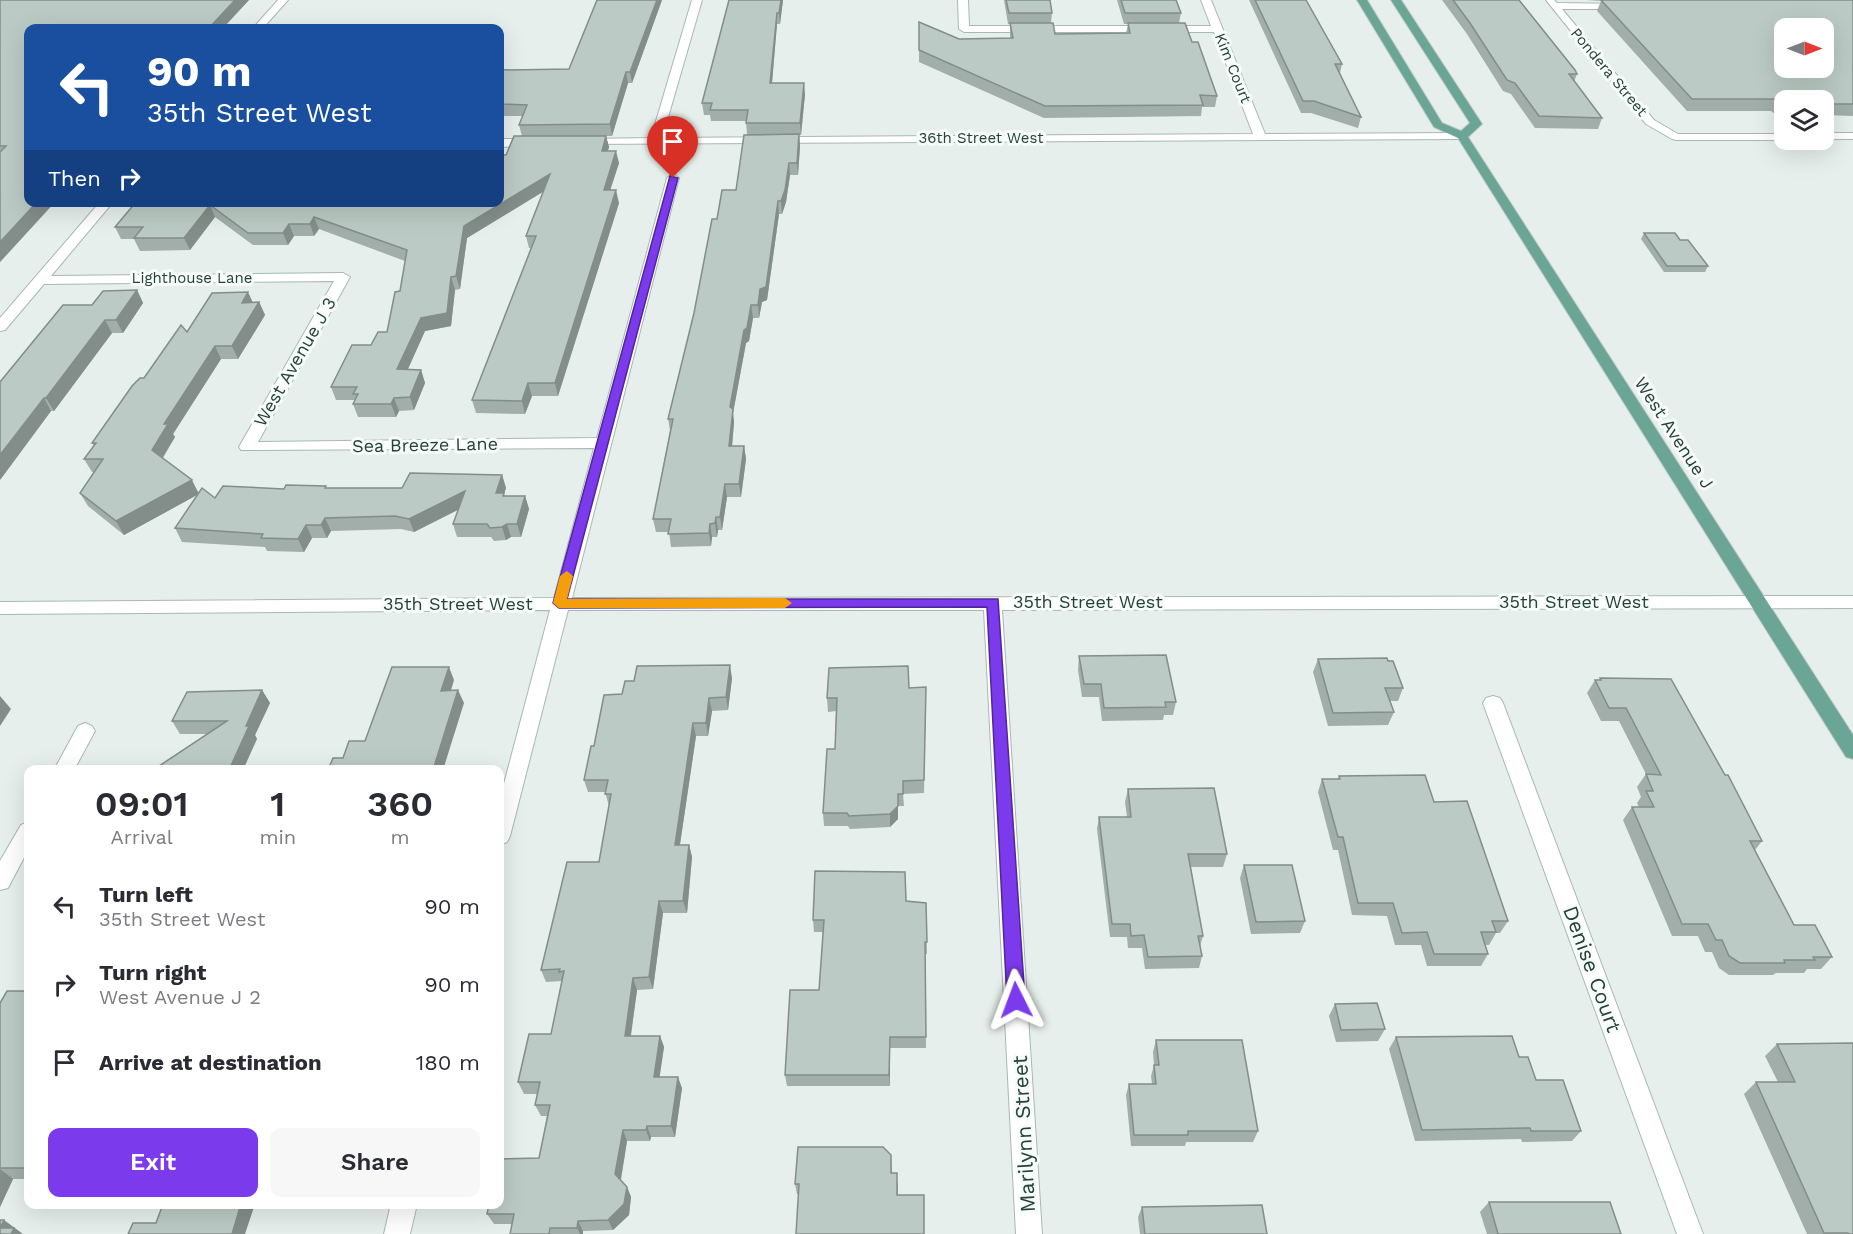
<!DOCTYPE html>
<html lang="en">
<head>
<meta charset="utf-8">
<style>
	body { margin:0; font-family:"Work Sans",sans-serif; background:#f7f7f7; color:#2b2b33; height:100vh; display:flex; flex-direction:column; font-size:22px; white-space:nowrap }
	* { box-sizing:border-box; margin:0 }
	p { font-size:20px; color:#7c7c81 }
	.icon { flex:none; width:33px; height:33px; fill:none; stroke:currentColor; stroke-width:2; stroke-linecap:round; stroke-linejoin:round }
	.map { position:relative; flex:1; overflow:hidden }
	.details { position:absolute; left:24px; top:765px; width:480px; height:444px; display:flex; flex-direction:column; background:#fff; border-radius:12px; box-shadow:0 6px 24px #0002 }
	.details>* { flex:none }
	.guide { position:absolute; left:24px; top:24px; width:480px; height:183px; border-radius:12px; box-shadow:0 6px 24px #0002; background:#1a4fa0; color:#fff; overflow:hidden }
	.needle { width:39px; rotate:90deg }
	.controls { position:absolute; left:1774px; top:18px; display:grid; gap:12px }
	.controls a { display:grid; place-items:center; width:60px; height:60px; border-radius:12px; background:#fff; box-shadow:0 6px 24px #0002; font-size:30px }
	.pin { position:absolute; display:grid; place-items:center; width:51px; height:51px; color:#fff; margin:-62px -26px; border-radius:50% 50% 50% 0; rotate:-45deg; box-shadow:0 0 6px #0007 }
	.pin .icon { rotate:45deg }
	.me { position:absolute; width:66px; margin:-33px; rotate:357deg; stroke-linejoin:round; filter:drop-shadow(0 0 4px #0008) }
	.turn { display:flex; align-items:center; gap:21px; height:126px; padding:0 24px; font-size:27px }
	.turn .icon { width:78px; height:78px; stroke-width:2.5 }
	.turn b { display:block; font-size:42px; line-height:51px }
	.then { display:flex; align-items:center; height:57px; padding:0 24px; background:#0003; gap:12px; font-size:22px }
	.eta { display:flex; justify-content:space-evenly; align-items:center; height:102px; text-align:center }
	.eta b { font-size:36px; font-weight:600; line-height:42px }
	.button { display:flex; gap:12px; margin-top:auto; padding:12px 24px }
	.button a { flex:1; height:69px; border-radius:12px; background:#7c3aed; color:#fff; font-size:24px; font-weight:600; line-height:69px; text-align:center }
	.button a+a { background:#f7f7f7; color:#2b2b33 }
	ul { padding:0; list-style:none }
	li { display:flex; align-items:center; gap:18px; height:78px; padding:0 24px }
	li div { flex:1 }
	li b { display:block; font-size:22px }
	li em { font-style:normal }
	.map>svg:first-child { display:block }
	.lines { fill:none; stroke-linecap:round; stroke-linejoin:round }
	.street-casing { stroke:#a8b8b2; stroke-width:2 }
	.primary-casing { stroke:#c2cac8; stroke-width:2 }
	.street { fill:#fff; fill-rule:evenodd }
	.primary { fill:#6aa596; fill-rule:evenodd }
	.wall { fill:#a1aea9 }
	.shaded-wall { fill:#838d89 }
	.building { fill:#bbcac4; stroke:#838d89; stroke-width:1.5; fill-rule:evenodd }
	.route { fill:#7c3aed; stroke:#51269a; stroke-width:1.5 }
	.slow { fill:#f59e0b }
	.labels { text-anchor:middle; stroke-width:6; stroke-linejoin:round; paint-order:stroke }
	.far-street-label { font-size:15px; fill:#24423a; stroke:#f7fbf9 }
	.street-label { font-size:18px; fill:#24423a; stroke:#f7fbf9 }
	.near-street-label { font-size:21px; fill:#24423a; stroke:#f7fbf9 }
</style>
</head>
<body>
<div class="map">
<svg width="1853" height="1234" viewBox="0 0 1853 1234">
	<rect width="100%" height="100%" fill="#e6efeb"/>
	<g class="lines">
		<defs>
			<g id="street">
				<path d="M278,0H288L263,28H253Z"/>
				<path d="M692,0H702L662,138L1253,134L1214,32H964L959,29L958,0H968L969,26H1211L1201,0H1211L1265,134L1462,133L1468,136L1462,139L581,144L579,142L585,139L651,138Z"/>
				<path d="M1546,0H1554L1557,3L1627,4V8L1624,9H1562L1654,120L1678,134H1785V140H1789H1676L1672,139L1646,124Z"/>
				<rect x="1824" y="133" width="29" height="6"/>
				<path d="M500,139H536L542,142L536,145L500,147Z"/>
				<path d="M673,174L679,178L572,598L1853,596V608L1002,610L1042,1234H1016L984,610H568L510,836L507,842L500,845V799L550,610L0,614V602L554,598L594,448L241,450L239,447L334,281L44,284L5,330L0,331V318L100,202H113L51,276L343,273L350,277L258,442L597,438L667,178Z"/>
				<path d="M1493,696L1500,698L1503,703L1703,1234H1677L1483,703L1486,698Z"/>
				<path d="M85,723L92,726L95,731L74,770H54L78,726Z"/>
				<path d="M28,822V850L8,888L0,890V861L21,825Z"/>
				<path d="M391,1204H417L410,1234H384Z"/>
			</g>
			<path id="primary" d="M1357,0H1367L1442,123L1461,131L1470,123L1391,0H1401L1482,124L1468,137L1853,735V759L1846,757L1458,138L1434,127Z"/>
		</defs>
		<!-- street casing -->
		<use href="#street" class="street-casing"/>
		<!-- primary casing -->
		<use href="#primary" class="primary-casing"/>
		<!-- street -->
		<use href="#street" class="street"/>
		<!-- primary -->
		<use href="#primary" class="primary"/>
	</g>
	<!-- wall -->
	<g class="wall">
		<path d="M0,0H249L223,28H28L55,202L0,262Z"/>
		<path d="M662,0L632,83H628L612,136H606L609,147L608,151L619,163L610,190L619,203L558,396H532L525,414L476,413L472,400L531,248H529L526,236L543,192L467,238L460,289L455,290L451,326L425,331L408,369L421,370L425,383L414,410L399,411L396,417H358L353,404L355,400H336L331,387L371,345L387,332L400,291L405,261L319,229L314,236H294L288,245H253L215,217L190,250L140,251L134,239H121L115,227L136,202L506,155L522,136L519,125L523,116H500V70L569,69Z"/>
		<path d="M729,0H783L780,24H777L772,83L805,94L801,135H799L800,146L798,175H790L786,202L782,214H779L767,300L762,302L759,318H753L749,341L746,343L733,413L734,422L732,446H744L746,459L741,497H727L722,530H718L717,537H712L711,546L671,547L669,532H656L653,519L670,430L668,419L717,219L736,190L747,135L746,121H711L710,115H704L702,103Z"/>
		<path d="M1004,0H1050L1052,13L1051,23L1055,34L1126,33L1128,24H1124L1117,0H1176L1181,13L1179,23L1192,42L1217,96L1215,107H1202L1201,116L1044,118L919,62V22L959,39L1010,38V24H1008Z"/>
		<path d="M1249,0H1306L1342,64L1340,73L1361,117L1358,128L1311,113H1301Z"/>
		<path d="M1442,0H1519L1577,74L1574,82L1602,118L1598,129L1535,128L1511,94L1503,91L1467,34Z"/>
		<path d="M1586,0H1853V116L1824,115V100H1785V115H1776L1771,111H1687L1597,11L1601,1Z"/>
		<path d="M1644,233L1680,240L1708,266L1705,272H1664L1641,239Z"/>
		<path d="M137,290L143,303L123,333H112L54,411H51L0,480L92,305Z"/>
		<path d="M259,302L265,315L238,359H221L173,434L175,437L163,458L199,493L215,498L284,489L402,488L502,475L506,488L504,493L505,496H525L529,509L521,537H511L506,540L494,541L491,537H457L453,524L458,510L414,532L401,529L331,531L327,538H312L304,552L267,551L265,547L182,542L175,528L198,494L124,535L88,506L80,493L94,472H92L84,459L94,446L92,443L144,378L187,332L253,303Z"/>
		<path d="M1079,656L1176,702L1173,715H1164L1163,720L1102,721L1099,697H1082L1078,670Z"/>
		<path d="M1318,659L1403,688L1398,701H1390L1394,712L1388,725L1328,726L1313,672Z"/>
		<path d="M732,678L728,710L712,711L708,736H696L680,845H689L692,857L687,913H663L653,989L637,990L631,1036H660L664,1047L659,1077L682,1088L675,1137H651L650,1141H627L621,1180L627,1187L631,1197L629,1215L613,1230L583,1231V1234H510L512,1224H494L487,1214L539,1158L547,1116H541L535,1105L537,1094H524L518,1082L551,1034L562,981L546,982L541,970L599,862L609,806L605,792H588L584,780L594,746L622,694Z"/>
		<path d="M1600,678L1725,775L1762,841L1755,850L1794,925L1832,957L1821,969H1807L1804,973H1776L1773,975H1729L1719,968L1712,952H1705L1698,936H1672L1623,820L1632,807H1639L1637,803L1641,797L1637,787L1646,774L1619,721H1601L1587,693L1595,680H1599Z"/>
		<path d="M926,687L924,793L903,794L904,806H898V819L890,827L850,829L848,826H824L823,813L835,749L836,711L828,712L827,698L909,688Z"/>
		<path d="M262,690L270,703L255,735L257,739L207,734H180L172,721Z"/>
		<path d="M1339,776L1434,802L1508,921L1500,933H1496L1489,945H1485L1488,954L1481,966H1427L1421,945H1395L1387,916L1352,915L1338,850H1333L1318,792L1322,779H1338Z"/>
		<path d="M1128,789L1227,854L1223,867H1191L1203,936L1200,946L1202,956L1199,968L1145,969L1142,948H1128L1127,937H1110L1097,829L1099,817H1127L1125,802Z"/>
		<path d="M1244,865L1305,921L1300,933L1251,934L1240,878Z"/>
		<path d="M906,901L926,903L927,954H925L926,1048H890V1086H787L785,1075L819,990L823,932H814L813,920Z"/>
		<path d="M28,991V1179H13L0,1207V1003Z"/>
		<path d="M1335,1004L1385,1029L1378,1041L1336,1042L1329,1016Z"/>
		<path d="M1396,1037L1519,1057L1536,1080L1581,1131L1572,1141L1522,1142L1521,1139L1415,1141L1389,1049Z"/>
		<path d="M1156,1040L1258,1131L1253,1142H1186L1185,1146H1131L1126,1095L1129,1084H1152L1151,1076L1154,1065L1153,1052Z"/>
		<path d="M1853,1043V1234H1807L1744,1094L1756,1082H1778L1765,1056L1777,1044Z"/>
		<path d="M891,1155L892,1173L898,1184V1195L797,1194L795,1184Z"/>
		<path d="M1489,1202L1621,1234H1487L1480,1212Z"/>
		<path d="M1142,1207L1267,1234H1140L1138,1217Z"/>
	</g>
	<!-- shaded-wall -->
	<g class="shaded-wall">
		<path d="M235,0H249L223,28H209Z"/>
		<path d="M657,0H662L632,83L630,72Z"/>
		<path d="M781,0H783L780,24L779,13Z"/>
		<path d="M777,13V24L771,94L770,83Z"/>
		<path d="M626,72L628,83L612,136L610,124Z"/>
		<path d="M804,83L805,94L801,135L800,123Z"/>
		<path d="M799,134L800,146L798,175L797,163Z"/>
		<path d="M606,136L609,147L604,163L602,151Z"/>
		<path d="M616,151L619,163L606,203L604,190Z"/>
		<path d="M789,163L790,175L786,202L782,214L781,201Z"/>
		<path d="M550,174L552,186L467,238L460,289L456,276L464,226Z"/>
		<path d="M616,190L619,203L558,396L555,383Z"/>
		<path d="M778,201L779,214L767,300L762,302L759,318L758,305L760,289Z"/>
		<path d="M37,202H55L0,262V242Z"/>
		<path d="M210,205L215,217L190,250L184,238Z"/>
		<path d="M314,217L319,229L314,236L310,224Z"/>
		<path d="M289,224L294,236L288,245L283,233Z"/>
		<path d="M451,277L455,290L451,326L425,331L402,382L397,369L421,318Z"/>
		<path d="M137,290L143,303L123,333L116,320Z"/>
		<path d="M248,292L254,305L242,303Z"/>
		<path d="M259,302L265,315L238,359L232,346Z"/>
		<path d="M751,305L753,318L749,341L746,343L733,413L734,422L731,459L729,446L730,407L744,330Z"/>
		<path d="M105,320L112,333L54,411L46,398Z"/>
		<path d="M215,346L221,359L173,434L175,437L159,463L152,450L164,424Z"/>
		<path d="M421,370L425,383L414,410L410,397Z"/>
		<path d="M528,383L532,396L525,414L522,401Z"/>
		<path d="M44,398L51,411L0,480V455Z"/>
		<path d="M394,398L399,411L396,417L391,404Z"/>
		<path d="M744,446L746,459L741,497L739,484Z"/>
		<path d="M502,475L506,488L500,506L496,493Z"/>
		<path d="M192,480L199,494L124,535L116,521Z"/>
		<path d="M725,484L727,497L722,530L720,517Z"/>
		<path d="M465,491L469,504L414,532L409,519Z"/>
		<path d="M525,496L529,509L521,537L517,524Z"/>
		<path d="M716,517L718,530L717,537L715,523Z"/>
		<path d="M325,518L331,531L327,538L321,525Z"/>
		<path d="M507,524L511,537L506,540L502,527Z"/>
		<path d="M710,524L712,537L711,546L709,533Z"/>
		<path d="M306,525L312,538L304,552L298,539Z"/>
		<path d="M730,665L732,678L728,710L726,697Z"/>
		<path d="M449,667L454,680L447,704L441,691Z"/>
		<path d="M262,690L270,703L255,735L257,739L243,770H229L246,726Z"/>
		<path d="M458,690L464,703L443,770H433Z"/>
		<path d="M0,696L11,709L0,726Z"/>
		<path d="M709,698L712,711L708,736L706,723Z"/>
		<path d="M693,723L696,736L678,857L675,845Z"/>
		<path d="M898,794V819L890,827V814Z"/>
		<path d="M689,845L692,857L687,913L683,901Z"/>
		<path d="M659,901L663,913L653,989L649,977Z"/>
		<path d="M633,978L637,990L629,1047L625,1036Z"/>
		<path d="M660,1036L664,1047L658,1088L654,1077Z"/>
		<path d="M890,1037V1086L889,1075Z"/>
		<path d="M678,1077L682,1088L675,1137L671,1126Z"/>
		<path d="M647,1126L651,1137L650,1141L646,1130Z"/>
		<path d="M623,1130L627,1141L620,1184L615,1174Z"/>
		<path d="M0,1169L13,1179L0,1207Z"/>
		<path d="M627,1187L631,1197L629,1215L613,1230L608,1220Z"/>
		<path d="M241,1204H255L245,1234H232Z"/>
		<path d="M4,1220L23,1234H9L0,1228Z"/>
		<path d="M578,1221L583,1231V1234H580L577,1228Z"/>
	</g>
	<!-- building -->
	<g class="building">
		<path d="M0,0H235L209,28H28V202H37L0,242V152L6,146H0Z"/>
		<path d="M597,0H657L630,72H626L610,124L519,125L527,105L500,104V70L569,69Z"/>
		<path d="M729,0H781L779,13H777L770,83H804L800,123H746L748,110H710L712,103H702Z"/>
		<path d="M1006,0H1050L1052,13H1009Z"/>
		<path d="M1121,0H1176L1181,13H1125Z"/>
		<path d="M1255,0H1306L1342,64H1335L1361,117L1314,101H1303Z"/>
		<path d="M1453,0H1519L1575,70L1577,74H1569L1602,118L1539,116L1515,83L1507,80L1470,23Z"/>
		<path d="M1601,0H1853V104H1824V100H1785V104H1781L1777,99H1692ZM1785,28H1824V68H1785Z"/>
		<path d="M919,22L959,39L1013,38L1010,23H1053L1055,34L1130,33L1128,23H1185L1192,42H1198L1217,96L1200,95L1203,105L1045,106L919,50Z"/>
		<path d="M799,134L797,163H789L785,190L781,201H778L766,287L760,289L758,305H751L747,328L744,330L730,407L733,409L729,446H744L739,484H725L720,517H716L715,523L710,524L709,533L668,534L671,519H653L673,419H668L694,313L712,219H717L722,190H736L744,135Z"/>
		<path d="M514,136H606L602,151H616L604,190H616L555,383H528L522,401L472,400L536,236H526L550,174L464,226L456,276L451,277L447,313L421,318L397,369L421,370L410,397L394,398L391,404H353L358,394H353L357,387H331L352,345H371L378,332H387L395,292L400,291L407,250L314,217L310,224H289L283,233H248L210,205L184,238H134L143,227H115L136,202H500V155H506Z"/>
		<path d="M1644,233H1675L1680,240H1688L1708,266H1667Z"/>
		<path d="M137,290L116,320H105L46,398H44L0,455V382L63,305H92L103,291Z"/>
		<path d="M248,292L242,303L259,302L232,346H215L164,424H168L152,450L192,480L116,521L80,493L103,459H84L96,443H92L132,386L140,378H144L181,325L187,332L212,293Z"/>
		<path d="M410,473L502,475L496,493H504L503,496H525L517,524H507L502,527L490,528L487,524H453L465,491L409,519L395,516L325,518L321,525H306L298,539L261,538L263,534L175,528L202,488L215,498L223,486L284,489L286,485L326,486L325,488H402Z"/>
		<path d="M1166,655L1176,702H1165L1166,707L1104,708L1101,684H1084L1079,656Z"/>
		<path d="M1387,658L1388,661H1393L1403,688H1385L1394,712L1333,713L1318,659Z"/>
		<path d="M730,665L726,697L709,698L706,723H693L675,845H689L683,901H659L649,977L633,978L625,1036H660L654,1077H678L671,1126H647L646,1130H623L615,1174L627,1187L624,1204L608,1220L578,1221L577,1228H550L549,1234H510L514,1214H487L489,1204H500V1159L539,1158L550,1105H535L540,1082H518L529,1034H551L564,971L559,972L560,969L541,970L567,862H599L611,794H605L608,780H584L591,746H594L604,695L622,694L625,681H634L637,666Z"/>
		<path d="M908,666L909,688L926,687L924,780L903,781V794H898V806L890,814L849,816L847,813H823L827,749H835L837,698H827L829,668Z"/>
		<path d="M392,667H449L441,691L458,690L433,770H328L333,758H343L349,741H365Z"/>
		<path d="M1600,678L1671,679L1725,775H1728L1762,841H1750L1794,925H1815L1832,957H1813L1815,960H1784L1785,963H1740L1729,956L1722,940H1716L1708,924H1682L1632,807H1654L1646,791H1653L1646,774L1661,775L1626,708H1609L1595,680H1601Z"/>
		<path d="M262,690L246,726H249L229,770H153L227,721H172L187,692Z"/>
		<path d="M1425,775L1434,802L1467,801L1508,921H1492L1496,932H1481L1488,954H1434L1427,932L1402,933L1393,903H1358L1343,837H1338L1322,779H1340L1339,776Z"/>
		<path d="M1214,788L1227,854H1188L1203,936H1198L1202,956L1148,957L1144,935L1131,936L1130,924H1112L1099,817H1131L1128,789Z"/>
		<path d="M1244,865H1292L1305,921L1256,922Z"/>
		<path d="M815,871L905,872L906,901L926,903L927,942H925L926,1037H890L889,1075H785L790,990H819L824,920H813Z"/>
		<path d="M7,991H28V1168H0V1003Z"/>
		<path d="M1377,1003L1385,1029L1341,1030L1335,1004Z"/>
		<path d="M1512,1036L1519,1057H1528L1536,1080H1563L1581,1131H1531L1530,1128L1422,1130L1396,1037Z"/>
		<path d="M1156,1040H1242L1258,1131H1188V1135H1134L1129,1084H1156L1154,1065H1159Z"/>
		<path d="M1853,1043V1234H1849L1848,1233H1824L1756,1082H1795L1777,1044Z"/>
		<path d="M798,1147H883L891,1155V1173H897V1195H924V1234H796L799,1184H795Z"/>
		<path d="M1489,1202H1610L1621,1234H1498Z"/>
		<path d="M163,1204H241L232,1234H128L133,1223H156Z"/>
		<path d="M1262,1205L1267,1234H1145L1142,1207Z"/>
		<path d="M0,1220H4L0,1228H14L11,1234H0Z"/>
	</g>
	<!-- route -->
	<path class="route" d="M670,176L678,178L567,599H998L1025,1000L1022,1006L1016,1008L1010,1006L1007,1000L987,607L559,608L553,603Z"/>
	<!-- slow -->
	<path class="slow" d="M567,571L573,576L567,599L785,598L792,603L785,608H559L553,603L560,576Z"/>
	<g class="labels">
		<!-- far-street labels -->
		<g class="far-street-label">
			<text transform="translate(1233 68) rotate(68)" y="5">Kim Court</text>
			<text transform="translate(1609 72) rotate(50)" y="5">Pondera Street</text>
			<text x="981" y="143">36th Street West</text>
			<text x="192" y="283">Lighthouse Lane</text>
		</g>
		<!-- street labels -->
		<g class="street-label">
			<text transform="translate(295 362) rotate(-60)" y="6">West Avenue J 3</text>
			<text transform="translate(1674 433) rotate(57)" y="6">West Avenue J</text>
			<text transform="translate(425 445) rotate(-1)" y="6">Sea Breeze Lane</text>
			<text x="1088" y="608">35th Street West</text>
			<text x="1574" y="608">35th Street West</text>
			<text x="458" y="610">35th Street West</text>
		</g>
		<!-- near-street labels -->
		<g class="near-street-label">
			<text transform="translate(1592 969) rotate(70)" y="7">Denise Court</text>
			<text transform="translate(1024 1134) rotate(-93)" y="7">Marilynn Street</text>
		</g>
	</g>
</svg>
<div class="controls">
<a><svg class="needle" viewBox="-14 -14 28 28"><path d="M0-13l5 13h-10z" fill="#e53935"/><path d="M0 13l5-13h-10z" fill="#7c7c81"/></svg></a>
<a><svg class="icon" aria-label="layers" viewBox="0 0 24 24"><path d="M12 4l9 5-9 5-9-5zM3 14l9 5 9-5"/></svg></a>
</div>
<div class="pin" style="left:673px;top:178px;background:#d93025"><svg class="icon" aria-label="arrive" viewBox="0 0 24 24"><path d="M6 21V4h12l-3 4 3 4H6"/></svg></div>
<svg class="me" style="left:1016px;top:1000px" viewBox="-20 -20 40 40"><path d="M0-17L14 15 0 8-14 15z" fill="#7c3aed" stroke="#fff" stroke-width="4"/></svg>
<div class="guide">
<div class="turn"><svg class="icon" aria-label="left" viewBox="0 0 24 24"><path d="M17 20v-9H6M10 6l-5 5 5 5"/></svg><div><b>90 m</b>35th Street West</div></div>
<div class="then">Then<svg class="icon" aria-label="right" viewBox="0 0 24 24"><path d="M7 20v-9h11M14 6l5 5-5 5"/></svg></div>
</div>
<section class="details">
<div class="eta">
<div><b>09:01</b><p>Arrival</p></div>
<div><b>1</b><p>min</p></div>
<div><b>360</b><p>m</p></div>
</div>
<ul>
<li><svg class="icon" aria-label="left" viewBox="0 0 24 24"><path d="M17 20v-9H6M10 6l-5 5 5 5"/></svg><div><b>Turn left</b><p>35th Street West</p></div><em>90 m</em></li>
<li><svg class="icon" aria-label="right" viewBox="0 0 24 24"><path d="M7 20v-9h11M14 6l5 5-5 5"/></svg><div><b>Turn right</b><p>West Avenue J 2</p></div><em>90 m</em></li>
<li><svg class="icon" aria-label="arrive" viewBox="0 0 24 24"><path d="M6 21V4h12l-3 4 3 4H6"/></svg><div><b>Arrive at destination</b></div><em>180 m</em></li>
</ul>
<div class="button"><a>Exit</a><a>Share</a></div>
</section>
</div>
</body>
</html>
